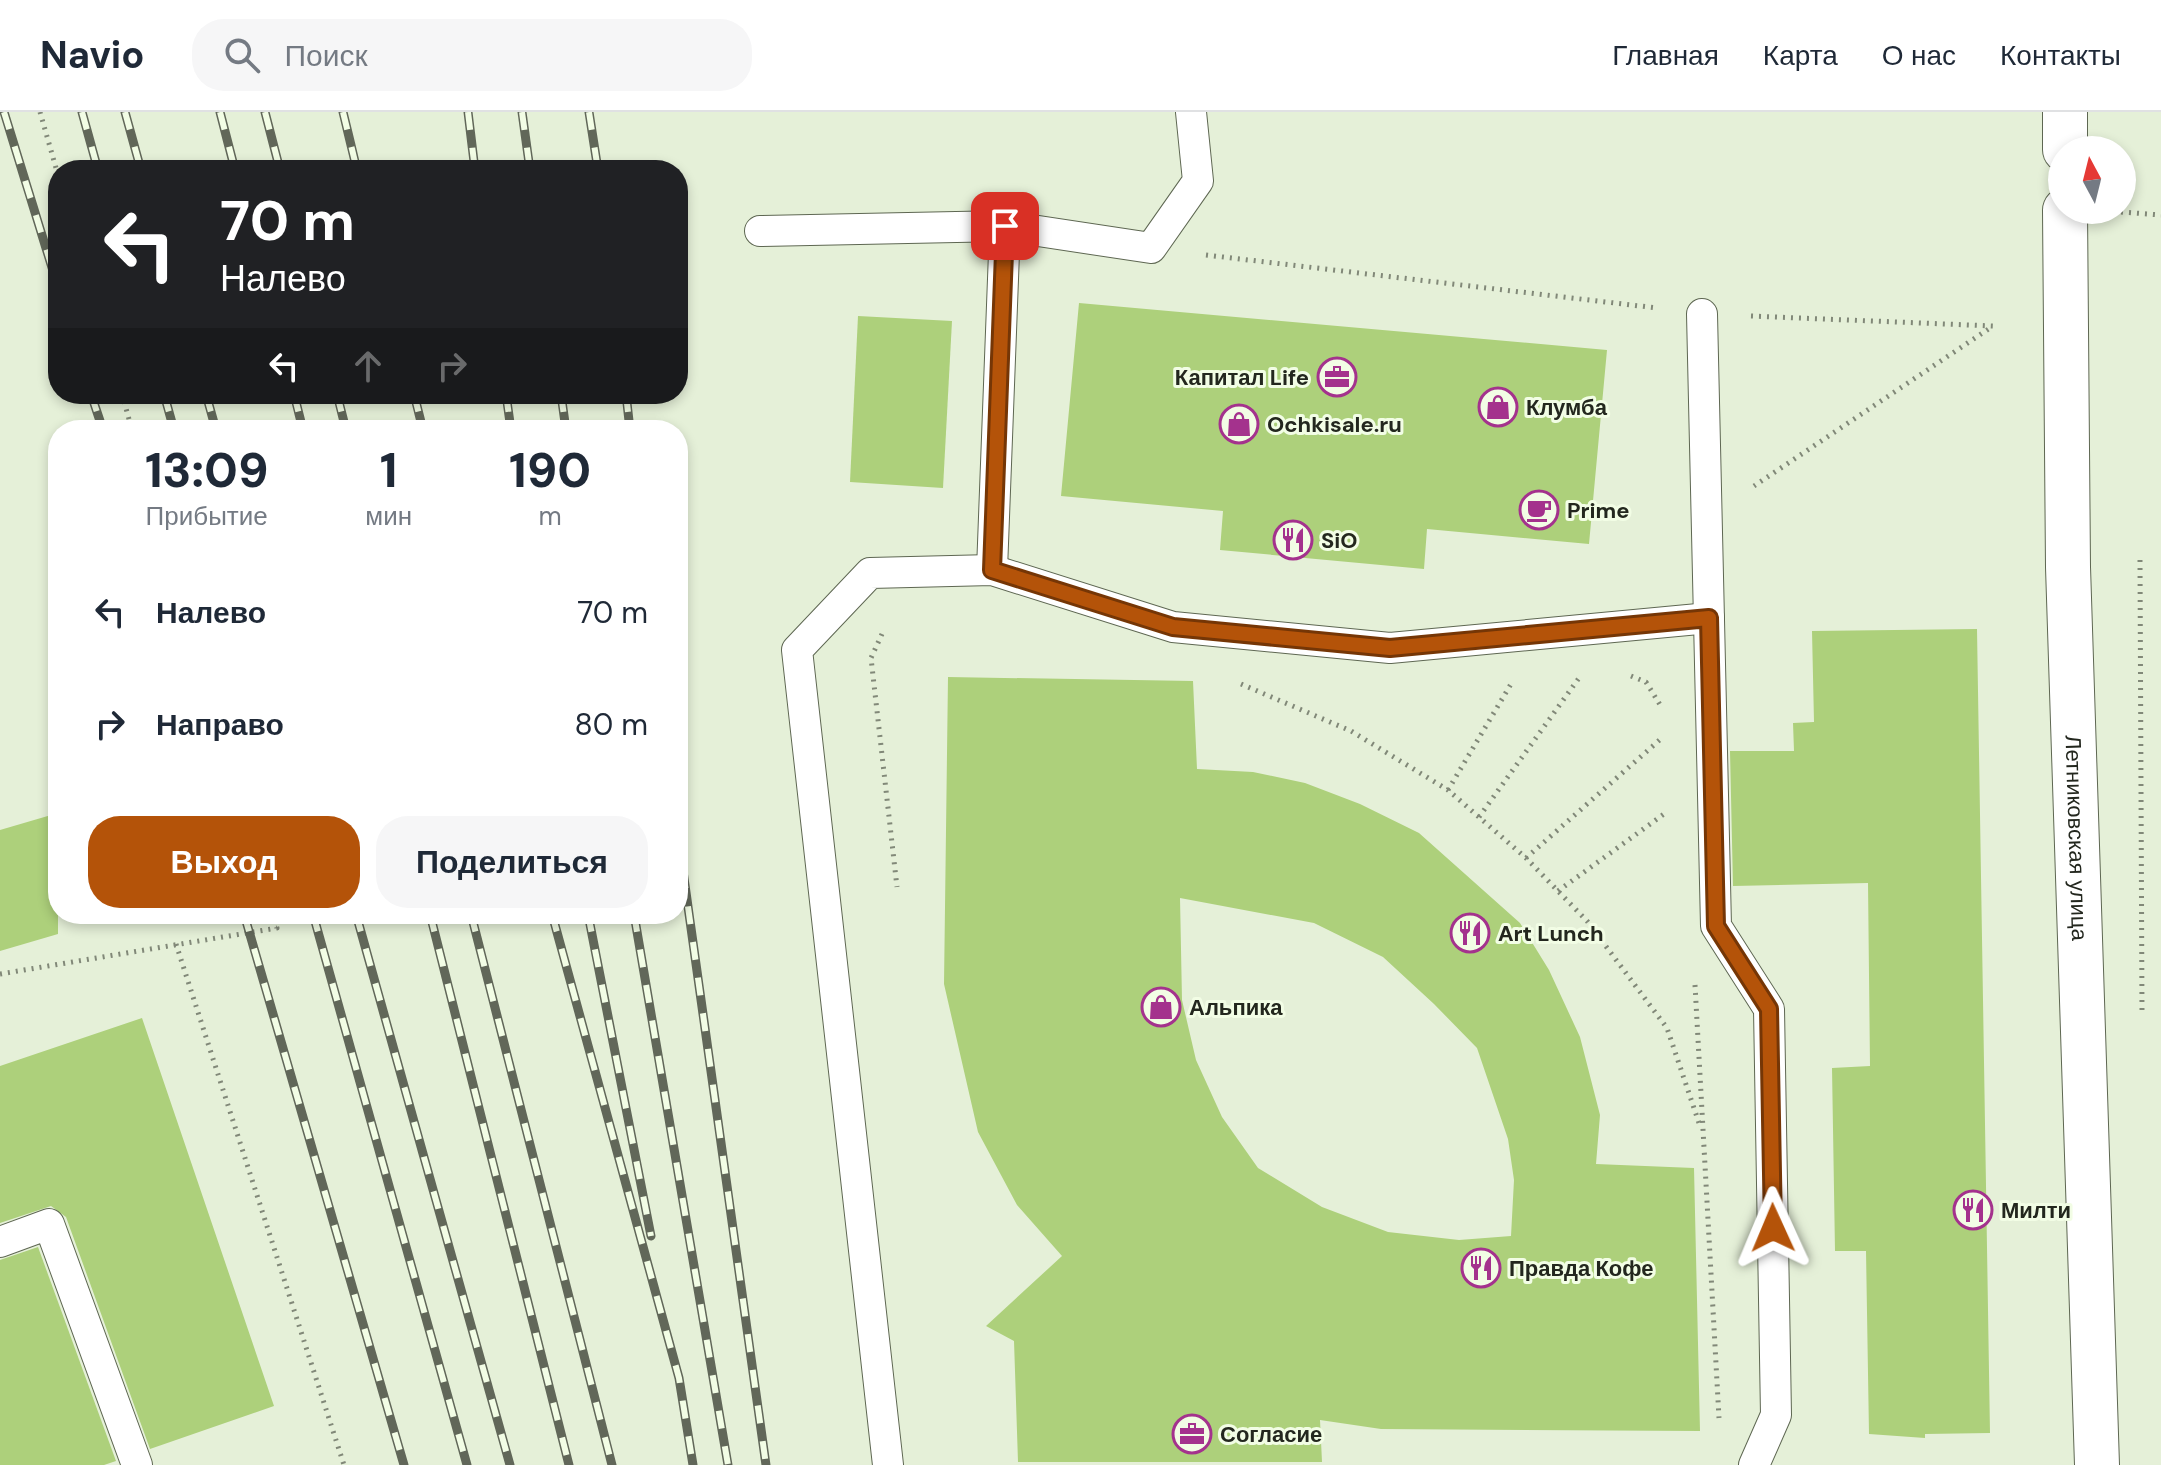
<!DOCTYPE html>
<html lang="ru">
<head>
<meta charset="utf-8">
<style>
	body { margin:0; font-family:"DM Sans",sans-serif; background:#f6f6f7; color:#1f2937; height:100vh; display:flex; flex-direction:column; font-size:30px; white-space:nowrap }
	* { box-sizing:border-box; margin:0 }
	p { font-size:26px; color:#747a83 }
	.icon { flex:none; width:44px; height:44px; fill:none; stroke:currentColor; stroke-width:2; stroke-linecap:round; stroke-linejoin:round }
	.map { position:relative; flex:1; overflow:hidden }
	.panel { position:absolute; left:48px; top:308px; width:640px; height:504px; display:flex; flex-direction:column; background:#fff; border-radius:32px; box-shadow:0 4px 12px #0003 }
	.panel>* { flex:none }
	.banner { position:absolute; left:48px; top:48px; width:640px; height:244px; border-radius:32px; box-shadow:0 4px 12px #0003; background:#202124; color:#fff; overflow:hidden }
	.needle { width:52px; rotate:353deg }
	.controls { position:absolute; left:2048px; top:24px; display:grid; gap:16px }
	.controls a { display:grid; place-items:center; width:88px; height:88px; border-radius:50%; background:#fff; box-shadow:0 4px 12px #0003; font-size:40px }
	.pin { position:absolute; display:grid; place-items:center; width:68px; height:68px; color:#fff; margin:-34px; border-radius:16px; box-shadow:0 4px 12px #0006 }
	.me { position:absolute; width:88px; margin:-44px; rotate:359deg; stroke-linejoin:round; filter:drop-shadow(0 0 6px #0008) }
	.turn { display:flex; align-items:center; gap:28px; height:168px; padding:0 40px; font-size:36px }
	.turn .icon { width:104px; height:104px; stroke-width:2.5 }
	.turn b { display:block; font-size:56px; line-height:68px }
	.lanes { display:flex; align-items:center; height:76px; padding:0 40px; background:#0003; justify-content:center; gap:40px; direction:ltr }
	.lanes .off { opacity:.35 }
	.eta { display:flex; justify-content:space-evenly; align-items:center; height:136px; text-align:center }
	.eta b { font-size:48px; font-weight:800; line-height:56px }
	.primary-button { display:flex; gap:16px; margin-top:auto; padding:16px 40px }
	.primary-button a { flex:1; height:92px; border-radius:32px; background:#b45309; color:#fff; font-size:32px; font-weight:800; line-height:92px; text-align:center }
	.primary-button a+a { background:#f6f6f7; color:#1f2937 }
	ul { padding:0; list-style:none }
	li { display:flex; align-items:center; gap:24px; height:112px; padding:0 40px }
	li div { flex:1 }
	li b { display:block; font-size:30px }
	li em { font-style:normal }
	header { display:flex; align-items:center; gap:48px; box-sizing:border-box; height:112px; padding:0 40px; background:#fff; border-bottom:2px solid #e0e1e3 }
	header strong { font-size:38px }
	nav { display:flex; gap:44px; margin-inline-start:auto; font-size:28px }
	.search { width:560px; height:72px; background:#f6f6f7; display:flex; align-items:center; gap:20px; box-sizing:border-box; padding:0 28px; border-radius:32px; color:#747a83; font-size:30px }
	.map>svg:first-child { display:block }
	.building { fill:#add07b; fill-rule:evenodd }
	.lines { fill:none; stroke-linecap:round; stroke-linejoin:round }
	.service-casing { stroke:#5e6752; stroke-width:32 }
	.minor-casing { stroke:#5e6752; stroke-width:46 }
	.path { stroke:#818878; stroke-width:5; stroke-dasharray:2 6; stroke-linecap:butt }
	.service { stroke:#fff; stroke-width:30 }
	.minor { stroke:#fff; stroke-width:44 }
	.rail-casing { stroke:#616759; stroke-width:9 }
	.rail { stroke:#f2fde5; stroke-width:6; stroke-dasharray:18; stroke-linecap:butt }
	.route-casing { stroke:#753606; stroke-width:20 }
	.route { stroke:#b45309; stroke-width:14 }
	.labels { text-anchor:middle; stroke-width:6; stroke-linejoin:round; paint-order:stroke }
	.poi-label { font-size:22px; font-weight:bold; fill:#23271e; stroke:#f2fde5; text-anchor:start }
	.street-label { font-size:22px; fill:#23271e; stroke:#f2fde5 }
</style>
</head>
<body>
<header>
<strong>Navio</strong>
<div class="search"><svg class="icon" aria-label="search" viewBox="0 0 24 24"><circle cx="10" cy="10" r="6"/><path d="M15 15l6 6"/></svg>Поиск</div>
<nav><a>Главная</a><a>Карта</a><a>О нас</a><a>Контакты</a></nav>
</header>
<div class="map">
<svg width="2161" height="1353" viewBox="0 0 2161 1353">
	<rect width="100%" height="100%" fill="#e5f0d8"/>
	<!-- building -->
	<g class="building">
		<path d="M1079,191L1607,238L1589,432L1427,417L1424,457L1220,438L1223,399L1061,384Z"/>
		<path d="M858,204L952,209L943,376L850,370Z"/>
		<path d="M1977,517L1990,1321L1925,1322V1326L1869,1322L1866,1139H1835L1832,956L1870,954L1868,771L1733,774L1730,639H1794L1793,611L1814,610L1812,519Z"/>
		<path d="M948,565L1193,569L1197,657L1253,660L1305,671L1360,692L1419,721L1520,811L1549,858L1580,925L1600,1003L1596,1052L1694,1056L1700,1319L1381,1317L1320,1308L1322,1350H1018L1014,1229L986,1214L1062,1144L1017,1093L978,1020L944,872ZM1180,786L1314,811L1383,845L1434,892L1477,936L1508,1027L1514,1068L1511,1124L1459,1128L1388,1120L1322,1095L1258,1056L1222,1005L1196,948L1182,888Z"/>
		<path d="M58,701V822L0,839V718Z"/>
		<path d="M142,906L274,1294L150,1337L66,1105L51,1094L0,1111V954Z"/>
		<path d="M38,1135L116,1349L104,1353H0V1148Z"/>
	</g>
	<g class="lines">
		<defs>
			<g id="service">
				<path d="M760,119L1005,114L1151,136L1198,69L1191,0"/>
				<path d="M1702,202L1716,814L1769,897L1776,1303L1754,1353"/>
				<path d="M992,458L1005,114"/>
				<path d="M0,1130L49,1112L137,1353"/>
				<path d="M888,1353L797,538L870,461L992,458L1173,515L1390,536L1709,506"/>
			</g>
			<g id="minor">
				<path d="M2065,0V38"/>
				<path id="s1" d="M2065,98L2068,455L2097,1353"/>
			</g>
		</defs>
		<!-- service casing -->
		<use href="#service" class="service-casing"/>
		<!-- minor casing -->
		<use href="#minor" class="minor-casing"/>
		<!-- path -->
		<g class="path">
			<path d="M40,0L58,63"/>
			<path d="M2121,100L2161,103"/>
			<path d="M1206,143L1657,196"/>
			<path d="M1751,204L1993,214L1754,374"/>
			<path d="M122,282L132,318"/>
			<path d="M2140,448L2142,900"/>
			<path d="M882,522L871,546L897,775"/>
			<path d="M1631,564L1646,570L1662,596"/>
			<path d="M1241,572L1351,619L1448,678L1526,746L1587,809L1667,916L1699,1011"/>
			<path d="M1448,678L1511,572"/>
			<path d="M1479,705L1579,566"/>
			<path d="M1526,746L1663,625"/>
			<path d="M1558,779L1664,702"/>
			<path d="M176,832L344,1353"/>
			<path d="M0,862L277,816L273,802"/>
			<path d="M1695,873L1719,1306"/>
		</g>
		<!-- service -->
		<use href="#service" class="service"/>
		<!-- minor -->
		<use href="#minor" class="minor"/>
		<defs>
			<g id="rail">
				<path d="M4,0L58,175"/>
				<path d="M82,0L98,58"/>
				<path d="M125,0L141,58"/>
				<path d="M220,0L235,58"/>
				<path d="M265,0L280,58"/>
				<path d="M343,0L357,58"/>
				<path d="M468,0L475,58"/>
				<path d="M522,0L530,58"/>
				<path d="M589,0L598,58"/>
				<path d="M91,282L103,318"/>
				<path d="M164,282L174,318"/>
				<path d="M206,282L216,318"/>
				<path d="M294,282L303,318"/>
				<path d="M337,282L346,318"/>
				<path d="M414,282L423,318"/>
				<path d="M506,282L511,318"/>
				<path d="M561,282L566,318"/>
				<path d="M626,282L630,318"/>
				<path d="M678,723L766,1353"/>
				<path d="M244,802L404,1353"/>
				<path d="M313,802L467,1353"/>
				<path d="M356,802L510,1353"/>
				<path d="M430,802L569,1353"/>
				<path d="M471,802L612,1353"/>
				<path d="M552,802L679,1266L693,1353"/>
				<path d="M588,802L651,1124"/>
				<path d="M634,802L728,1353"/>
			</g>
		</defs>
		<!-- rail casing -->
		<use href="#rail" class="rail-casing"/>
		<!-- rail -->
		<use href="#rail" class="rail"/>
	</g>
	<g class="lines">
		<defs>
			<path id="route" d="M1005,114L992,458L1173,515L1390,536L1709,506L1716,814L1769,897L1773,1116"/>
		</defs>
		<!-- route casing -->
		<use href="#route" class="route-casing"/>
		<!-- route -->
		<use href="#route" class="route"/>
	</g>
	<!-- icons -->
	<defs>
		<symbol id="office-ring" viewBox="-11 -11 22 22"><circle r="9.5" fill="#f2fde5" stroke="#a4328d" stroke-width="1.5"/><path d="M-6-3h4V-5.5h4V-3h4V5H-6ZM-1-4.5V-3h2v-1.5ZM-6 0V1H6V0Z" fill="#a4328d"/></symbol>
		<symbol id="shop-ring" viewBox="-11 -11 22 22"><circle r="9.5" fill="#f2fde5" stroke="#a4328d" stroke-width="1.5"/><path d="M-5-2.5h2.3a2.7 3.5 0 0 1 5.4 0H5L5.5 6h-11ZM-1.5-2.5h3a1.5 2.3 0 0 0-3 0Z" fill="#a4328d"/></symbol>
		<symbol id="cafe-ring" viewBox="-11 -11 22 22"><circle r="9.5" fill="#f2fde5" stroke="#a4328d" stroke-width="1.5"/><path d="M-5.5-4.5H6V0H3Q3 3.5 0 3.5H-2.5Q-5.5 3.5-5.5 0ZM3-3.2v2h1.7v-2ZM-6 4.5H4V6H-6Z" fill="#a4328d"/></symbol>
		<symbol id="restaurant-ring" viewBox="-11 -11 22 22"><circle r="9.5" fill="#f2fde5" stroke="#a4328d" stroke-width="1.5"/><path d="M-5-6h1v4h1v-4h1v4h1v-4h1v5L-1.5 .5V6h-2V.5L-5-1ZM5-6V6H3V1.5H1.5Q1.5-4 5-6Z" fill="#a4328d"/></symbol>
	</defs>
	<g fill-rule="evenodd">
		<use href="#office-ring" x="1315" y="243" width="44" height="44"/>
		<use href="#shop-ring" x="1476" y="273" width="44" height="44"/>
		<use href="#shop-ring" x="1217" y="290" width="44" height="44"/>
		<use href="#cafe-ring" x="1517" y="376" width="44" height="44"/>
		<use href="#restaurant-ring" x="1271" y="406" width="44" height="44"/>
		<use href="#restaurant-ring" x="1448" y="799" width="44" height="44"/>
		<use href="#shop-ring" x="1139" y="873" width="44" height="44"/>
		<use href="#restaurant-ring" x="1951" y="1076" width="44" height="44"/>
		<use href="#restaurant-ring" x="1459" y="1134" width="44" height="44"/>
		<use href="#office-ring" x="1170" y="1300" width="44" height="44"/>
	</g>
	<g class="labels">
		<!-- poi labels -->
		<g class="poi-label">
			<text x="1309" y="273" text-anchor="end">Капитал Life</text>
			<text x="1526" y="303">Клумба</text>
			<text x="1267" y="320">Ochkisale.ru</text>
			<text x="1567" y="406">Prime</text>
			<text x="1321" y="436">SiO</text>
			<text x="1498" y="829">Art Lunch</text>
			<text x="1189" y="903">Альпика</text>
			<text x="2001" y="1106">Милти</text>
			<text x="1509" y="1164">Правда Кофе</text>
			<text x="1220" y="1330">Согласие</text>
		</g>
		<!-- street labels -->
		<g class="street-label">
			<text dy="8" stroke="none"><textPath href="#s1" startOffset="628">Летниковская улица</textPath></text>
		</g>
	</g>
</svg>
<div class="controls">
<a><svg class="needle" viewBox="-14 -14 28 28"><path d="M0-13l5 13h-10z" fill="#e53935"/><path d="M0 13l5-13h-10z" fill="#747a83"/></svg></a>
</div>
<div class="pin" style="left:1005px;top:114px;background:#d93025"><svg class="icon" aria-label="arrive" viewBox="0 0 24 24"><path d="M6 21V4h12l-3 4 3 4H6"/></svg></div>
<svg class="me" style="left:1773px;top:1116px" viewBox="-20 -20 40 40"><path d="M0-17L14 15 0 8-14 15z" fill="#b45309" stroke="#fff" stroke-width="4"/></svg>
<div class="banner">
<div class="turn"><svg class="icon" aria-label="left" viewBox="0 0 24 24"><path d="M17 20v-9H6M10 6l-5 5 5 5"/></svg><div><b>70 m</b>Налево</div></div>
<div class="lanes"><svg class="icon" aria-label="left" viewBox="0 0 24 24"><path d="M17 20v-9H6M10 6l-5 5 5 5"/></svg><svg class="icon off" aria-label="ahead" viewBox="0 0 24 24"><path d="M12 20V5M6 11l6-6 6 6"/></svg><svg class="icon off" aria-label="right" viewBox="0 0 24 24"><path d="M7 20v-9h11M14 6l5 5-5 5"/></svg></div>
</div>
<section class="panel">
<div class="eta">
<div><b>13:09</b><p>Прибытие</p></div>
<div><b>1</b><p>мин</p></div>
<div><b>190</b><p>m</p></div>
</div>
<ul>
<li><svg class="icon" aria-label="left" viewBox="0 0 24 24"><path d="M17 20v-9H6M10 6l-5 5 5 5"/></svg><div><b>Налево</b></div><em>70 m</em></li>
<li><svg class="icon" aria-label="right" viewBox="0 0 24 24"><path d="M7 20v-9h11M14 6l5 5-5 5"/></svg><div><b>Направо</b></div><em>80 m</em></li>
</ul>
<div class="primary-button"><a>Выход</a><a>Поделиться</a></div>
</section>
</div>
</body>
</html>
